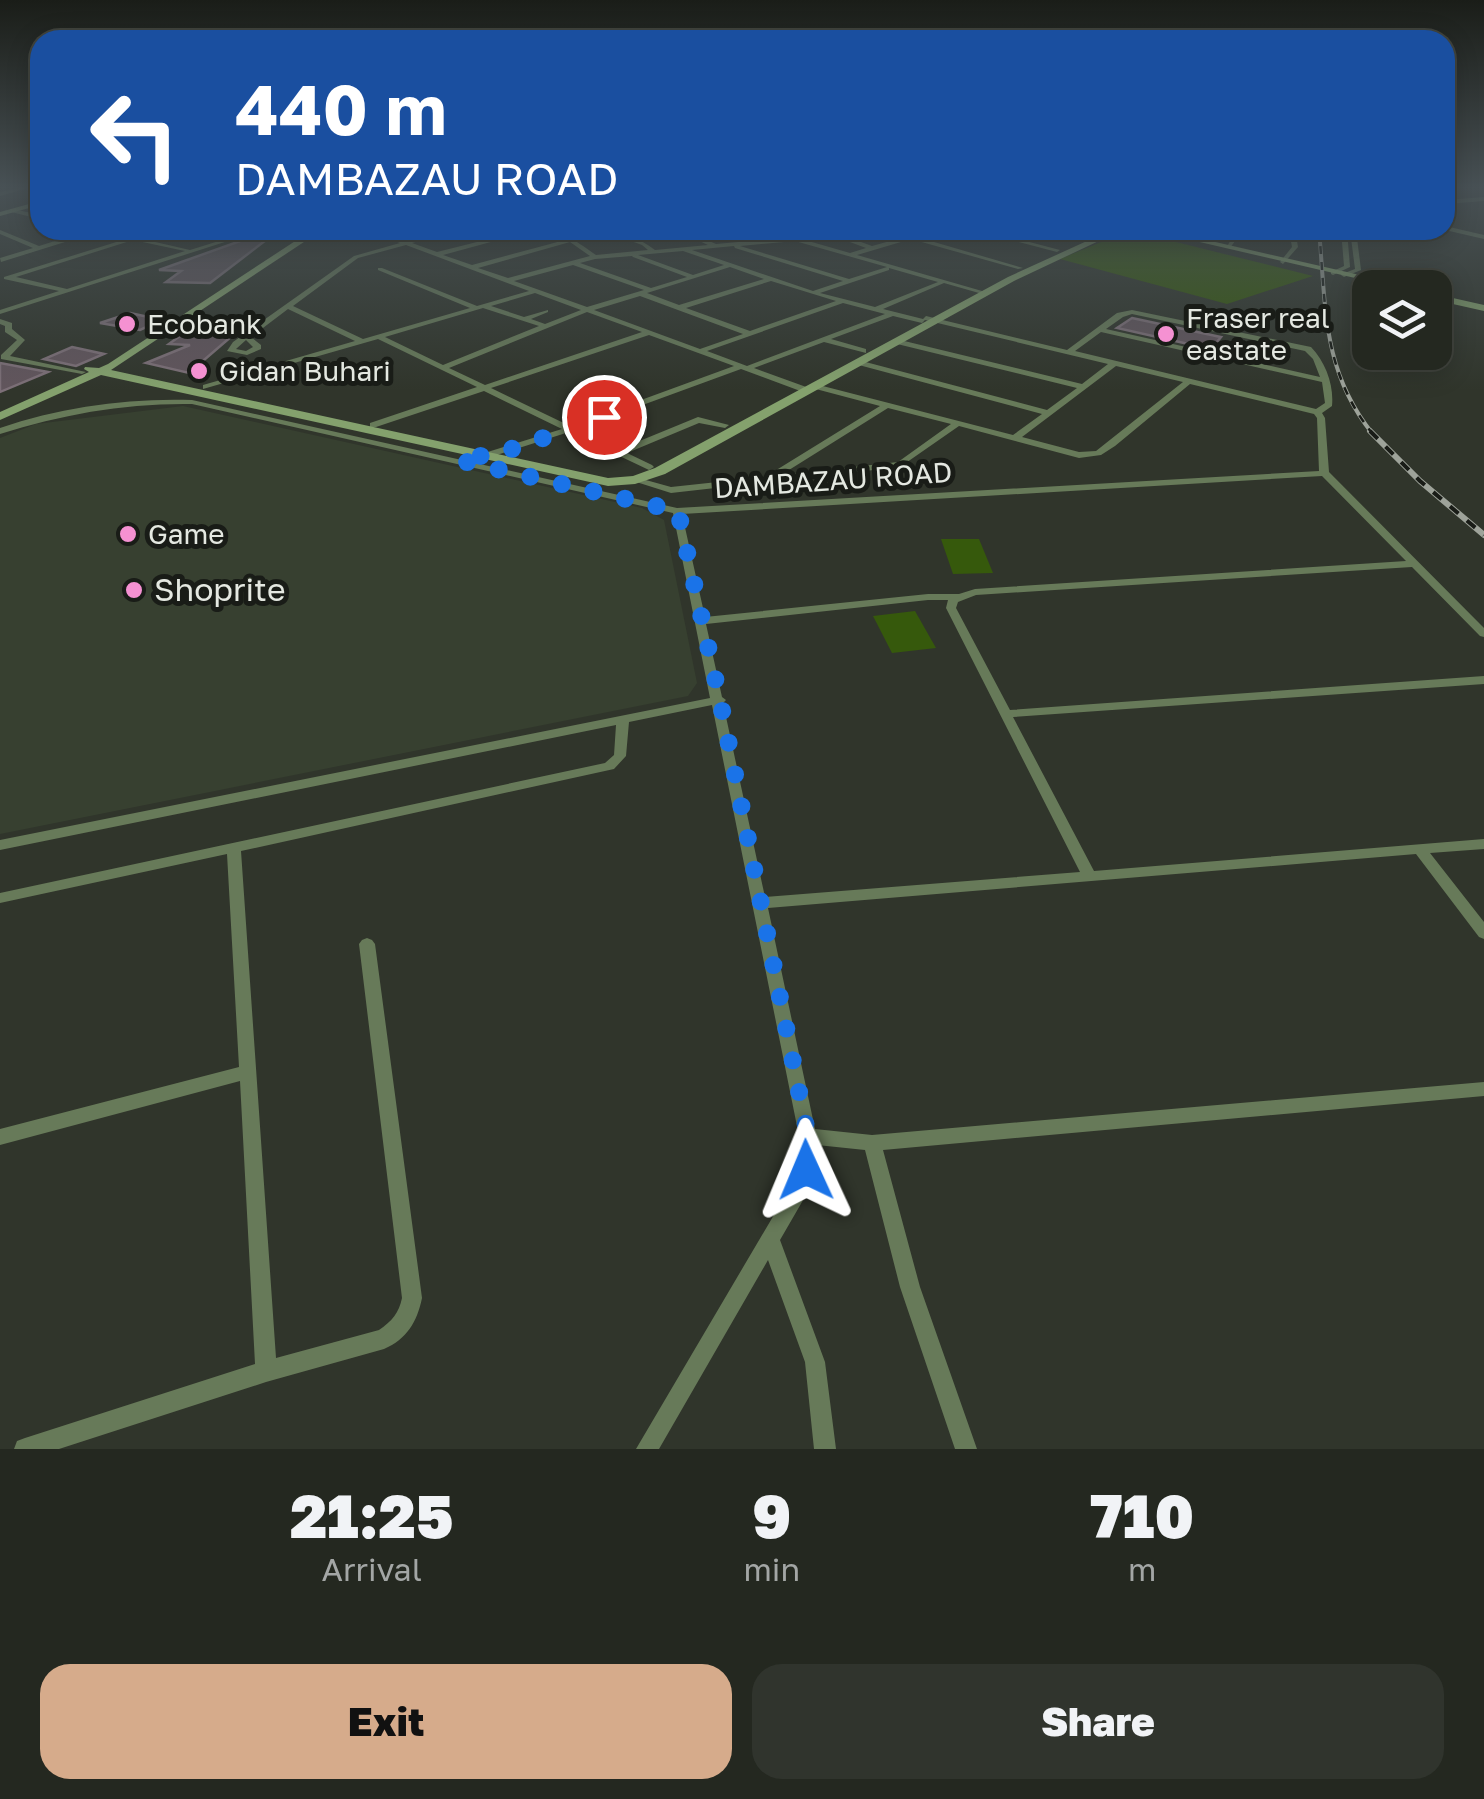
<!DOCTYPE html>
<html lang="en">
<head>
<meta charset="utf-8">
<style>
	body { margin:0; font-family:"Golos Text",sans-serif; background:#30342d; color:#f1f3f6; height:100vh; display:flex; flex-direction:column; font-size:38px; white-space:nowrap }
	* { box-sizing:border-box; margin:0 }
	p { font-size:32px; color:#a3a6a5 }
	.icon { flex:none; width:55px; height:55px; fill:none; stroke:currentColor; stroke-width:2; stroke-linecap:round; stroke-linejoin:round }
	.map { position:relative; height:1449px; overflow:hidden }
	.sheet { display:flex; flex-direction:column; background:#242820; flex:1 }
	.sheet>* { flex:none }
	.top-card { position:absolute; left:30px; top:30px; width:1425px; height:210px; border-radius:30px; box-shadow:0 5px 25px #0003,0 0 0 2px #41443e; background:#1a4fa0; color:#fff; overflow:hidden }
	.fabs { position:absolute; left:1352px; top:270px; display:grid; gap:20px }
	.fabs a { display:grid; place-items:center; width:100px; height:100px; border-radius:20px; background:#242820; box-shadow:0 5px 25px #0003,0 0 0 2px #41443e; font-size:50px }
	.pin { position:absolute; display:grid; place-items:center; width:85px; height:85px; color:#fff; margin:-42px; border:5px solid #fff; border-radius:50%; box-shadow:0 2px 10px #0007 }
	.me { position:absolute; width:110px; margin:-55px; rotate:359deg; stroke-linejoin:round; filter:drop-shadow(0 0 8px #0008) }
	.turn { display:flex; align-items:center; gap:35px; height:210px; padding:0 40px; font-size:45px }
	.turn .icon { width:130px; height:130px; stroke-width:2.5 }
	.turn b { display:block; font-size:70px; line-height:85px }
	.eta { display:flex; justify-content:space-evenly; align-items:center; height:170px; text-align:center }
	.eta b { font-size:60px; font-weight:800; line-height:70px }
	.primary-button { display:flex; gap:20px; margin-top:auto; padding:20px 40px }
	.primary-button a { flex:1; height:115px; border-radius:30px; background:#d6ab8b; color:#111; font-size:40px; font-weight:800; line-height:115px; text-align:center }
	.primary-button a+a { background:#30342d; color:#f1f3f6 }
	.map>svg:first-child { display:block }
	.built { fill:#374030 }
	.green { fill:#36590c }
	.building { fill:#61555c; stroke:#7c6f77; stroke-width:2.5 }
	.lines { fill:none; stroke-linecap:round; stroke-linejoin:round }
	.street { fill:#677a59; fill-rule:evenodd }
	.secondary { fill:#84a16d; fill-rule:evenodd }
	.rail-far1-casing { stroke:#9ea39a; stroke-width:4 }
	.rail-casing { stroke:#9ea39a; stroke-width:6 }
	.rail-far1 { stroke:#191c17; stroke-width:2.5; stroke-dasharray:8; stroke-linecap:butt }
	.rail { stroke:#191c17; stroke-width:4; stroke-dasharray:11; stroke-linecap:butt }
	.route { stroke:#1a73e8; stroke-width:18; stroke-dasharray:0 32.4 }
	.poi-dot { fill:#f591d2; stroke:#191c17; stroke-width:4 }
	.labels { text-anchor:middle; stroke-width:10; stroke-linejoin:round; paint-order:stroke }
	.far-poi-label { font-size:28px; fill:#e4e8e1; stroke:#191c17; text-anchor:start }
	.far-street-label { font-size:28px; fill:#e4e8e1; stroke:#191c17 }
	.poi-label { font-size:32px; fill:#e4e8e1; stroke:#191c17; text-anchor:start }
</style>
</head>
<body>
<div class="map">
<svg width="1484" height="1449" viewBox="0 0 1484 1449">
	<rect width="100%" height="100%" fill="#30352b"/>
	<!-- built -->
	<path class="built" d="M183,406L642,508L664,520L697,683L688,696L0,834V438L36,424Z"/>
	<!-- green -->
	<g class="green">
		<path d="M1145,238L1172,241L1313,276L1227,304L1060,259L1106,240Z"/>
		<path d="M941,539H979L993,573L953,574Z"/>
		<path d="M915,611L936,648L892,653L873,616Z"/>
	</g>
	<!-- building -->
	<g class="building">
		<path d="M257,235L270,237L210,283L166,282L181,271L159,270Z"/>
		<path d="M130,313L162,320L140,330L100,323Z"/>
		<path d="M1132,318L1216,336L1221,337L1211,349L1117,328Z"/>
		<path d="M184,333L233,335L189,373L146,363L190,345L169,344Z"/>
		<path d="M72,347L104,354L76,366L44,359Z"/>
		<path d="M0,362V363L48,372L0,392Z"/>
	</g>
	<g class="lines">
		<!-- street -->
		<g class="street">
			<path d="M23,187L28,188L0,196V192Z"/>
			<path d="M1484,197V201L1445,204V200Z"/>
			<path d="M13,209L40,215V219L11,212Z"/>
			<path d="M1445,226L1484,235V239L1445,230Z"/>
			<path d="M0,230L39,246L90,230H103L190,250L251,231L256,232L0,314V310L59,291L4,279V277L126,239L97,232L1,262L0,258L33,248L0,234ZM133,240L185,251L67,289L16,277Z"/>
			<path d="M367,230C382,230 394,241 408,241C424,241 440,230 458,230L412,243L437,252L525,230H535L443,255L472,265L565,240L540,230C562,230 579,243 596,255L648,250L642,245L601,230C619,230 641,239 655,250L708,245L676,230H684L716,244L785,238L760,230H770L850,253L866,248L818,230C831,230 841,238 853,239C867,241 882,230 897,230L861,242L872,246L930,230H940L917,237L1023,268L1018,269L911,239L857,255L989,293L986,295L944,283L883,309L923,319L926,316L1067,350L1117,313L1132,310L1311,347C1326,363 1334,385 1332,406L1322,413L1325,418L1329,472L1484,628V637L1480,636L1412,567L976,595L958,602L956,608L1010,710L1484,676V684L1013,717L1094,871L1484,839V849L1430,853L1484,922V939L1479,937L1416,854L768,908L815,1129L872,1135L1484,1082V1096L883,1150L920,1287L977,1449H955L900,1287L865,1150L817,1145L815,1170L802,1202L780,1240L825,1362L836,1449H814L805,1362L768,1260L659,1449H636L788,1191L797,1170L799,1136L712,705L629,722L626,756L614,769L241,851L276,1358L379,1330C392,1321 399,1313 402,1298L359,944L362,940L367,938L372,940L375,944L422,1298C417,1322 407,1339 384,1349L266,1382L59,1449H14L17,1441L25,1438L255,1364L240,1081L0,1145V1129L239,1067L227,854L0,903V893L605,763L614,755L616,725L0,850V840L710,698L673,513L192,404C126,403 63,414 0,434V428C61,407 127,398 192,400L677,508L1319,471L1317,418L1314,414L1190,384L1115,446L1101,455L1079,458L959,426L900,467L671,493L630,480L635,477L671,487L765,477L880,406L812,388L811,386L815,384L1013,435L1042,414L855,364V360H858L1047,410L1077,388L893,343V339H896L1082,384L1108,364L925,320L922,323L893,316L831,339L866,349V353L824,342L754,368L809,388V392H803L741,369L577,429L620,449L698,417L729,425L725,428L699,423L627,453L652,465L654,467L649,470L569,432L484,459H478V455L562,429L484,391L376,427H370V423L477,387L378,339L203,389V385L355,341L288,309L251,337L261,345V349L247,355L227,351L233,342L354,256L400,243ZM795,241L887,267L849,279L740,246ZM570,242L590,256L508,278L478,268ZM406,245L529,291L477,306L382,268H378V270L470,308L363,339L293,306L358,258ZM734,246L735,248L843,281L813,291L692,250ZM683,251L724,265L693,275L638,255ZM632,256L633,257L687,277L651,288L580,263L595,259ZM573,265L644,290L587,307L514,281ZM730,267L764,279L679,305L647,293ZM889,268L938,282L875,307L820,293L889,270ZM771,281L836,301L750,331L686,308ZM535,293L581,310L545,324L531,319L548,312V310L524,317L491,306ZM640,296L743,334L700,349L594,310ZM843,303L885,314L747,366L707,351ZM483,308L539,326L443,365L385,337ZM587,312L642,332L485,385L449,368ZM1132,314L1305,351L1313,359L1320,377L1106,329L1123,317ZM1101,332L1322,382L1325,403L1316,409L1075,351ZM649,335L734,366L570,426L491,388ZM246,340L253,347L246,351L236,349ZM1116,366L1183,382L1096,451L1079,452L1022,437ZM888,408L951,424L898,462L781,475ZM1322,476L1406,561L975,589L959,594H928L705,617L682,514ZM928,600H948L946,608L1080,872L765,897L723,703L726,700L722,697L706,624Z"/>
			<path d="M740,230H750L771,237L768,239Z"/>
			<path d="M974,230H984L1060,250L1057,252Z"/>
			<path d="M1237,230H1243L1230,248H1226Z"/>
			<path d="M1289,230H1295L1298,247L1283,264L1280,262L1292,247Z"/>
			<path d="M1341,230H1347L1350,267L1333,275L1331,274V272L1344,266Z"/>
			<path d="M1350,230H1356L1361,270L1344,277L1341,275L1342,274L1355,269Z"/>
			<path d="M0,319L12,323V329L25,340L10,356L86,372L82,374L1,359V355L17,340L5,332V326L0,324Z"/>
		</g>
		<!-- secondary -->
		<g class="secondary">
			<path d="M40,201V205L0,216V212Z"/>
			<path d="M241,230H290L303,233L299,236Z"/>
			<path d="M312,230H322L111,370L608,478L633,476L655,468L1008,277L1111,230H1122L1014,281L665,474L635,484L608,486L101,375L0,420V412L89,372L84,369L85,367L99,368L108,364Z"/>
			<path d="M1148,230H1163L1417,288H1398Z"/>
			<path d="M1435,294L1484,305V311L1435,300Z"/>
		</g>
		<defs>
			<path id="rail-far1" d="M1319,230C1326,307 1322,370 1372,433"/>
			<path id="rail" d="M1370,431L1420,481L1484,535"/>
		</defs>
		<!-- rail-far1 casing -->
		<use href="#rail-far1" class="rail-far1-casing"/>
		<!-- rail casing -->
		<use href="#rail" class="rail-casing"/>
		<!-- rail-far1 -->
		<use href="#rail-far1" class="rail-far1"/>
		<!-- rail -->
		<use href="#rail" class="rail"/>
	</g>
	<!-- sky -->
	<linearGradient id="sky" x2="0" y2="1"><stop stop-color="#1a1d18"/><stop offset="0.48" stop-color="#485155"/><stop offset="1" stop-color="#485155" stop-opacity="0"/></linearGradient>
	<rect width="1484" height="390" fill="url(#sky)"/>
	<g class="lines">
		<!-- route -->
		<path class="route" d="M604,417L503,452L458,460L678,511L720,700L808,1136L806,1170"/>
	</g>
	<!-- markers -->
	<g class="poi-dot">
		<circle cx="127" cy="324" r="10"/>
		<circle cx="1166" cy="334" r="10"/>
		<circle cx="199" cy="371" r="10"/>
		<circle cx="128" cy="534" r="10"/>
		<circle cx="134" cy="590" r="10"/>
	</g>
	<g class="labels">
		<!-- far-poi labels -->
		<g class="far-poi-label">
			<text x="1186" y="328">Fraser real<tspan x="1186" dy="32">eastate</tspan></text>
			<text x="147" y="334">Ecobank</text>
			<text x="219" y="381">Gidan Buhari</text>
			<text x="148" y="544">Game</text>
		</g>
		<!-- far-street labels -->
		<g class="far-street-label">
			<text transform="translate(833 480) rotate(-4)" y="10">DAMBAZAU ROAD</text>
		</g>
		<!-- poi labels -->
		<g class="poi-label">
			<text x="154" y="601">Shoprite</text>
		</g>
	</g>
</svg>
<div class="fabs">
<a><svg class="icon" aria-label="layers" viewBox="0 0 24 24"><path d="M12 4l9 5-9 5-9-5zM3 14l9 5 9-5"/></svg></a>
</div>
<div class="pin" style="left:604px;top:417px;background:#d93025"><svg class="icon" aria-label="arrive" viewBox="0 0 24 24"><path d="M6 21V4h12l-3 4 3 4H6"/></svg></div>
<svg class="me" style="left:806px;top:1170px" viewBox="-20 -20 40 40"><path d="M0-17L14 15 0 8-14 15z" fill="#1a73e8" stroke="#fff" stroke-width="4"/></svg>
<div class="top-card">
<div class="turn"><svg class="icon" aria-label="left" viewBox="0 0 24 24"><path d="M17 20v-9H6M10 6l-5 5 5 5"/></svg><div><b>440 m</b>DAMBAZAU ROAD</div></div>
</div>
</div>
<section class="sheet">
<div class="eta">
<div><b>21:25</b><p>Arrival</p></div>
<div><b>9</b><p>min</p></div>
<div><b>710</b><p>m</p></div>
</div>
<div class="primary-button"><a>Exit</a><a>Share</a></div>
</section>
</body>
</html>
